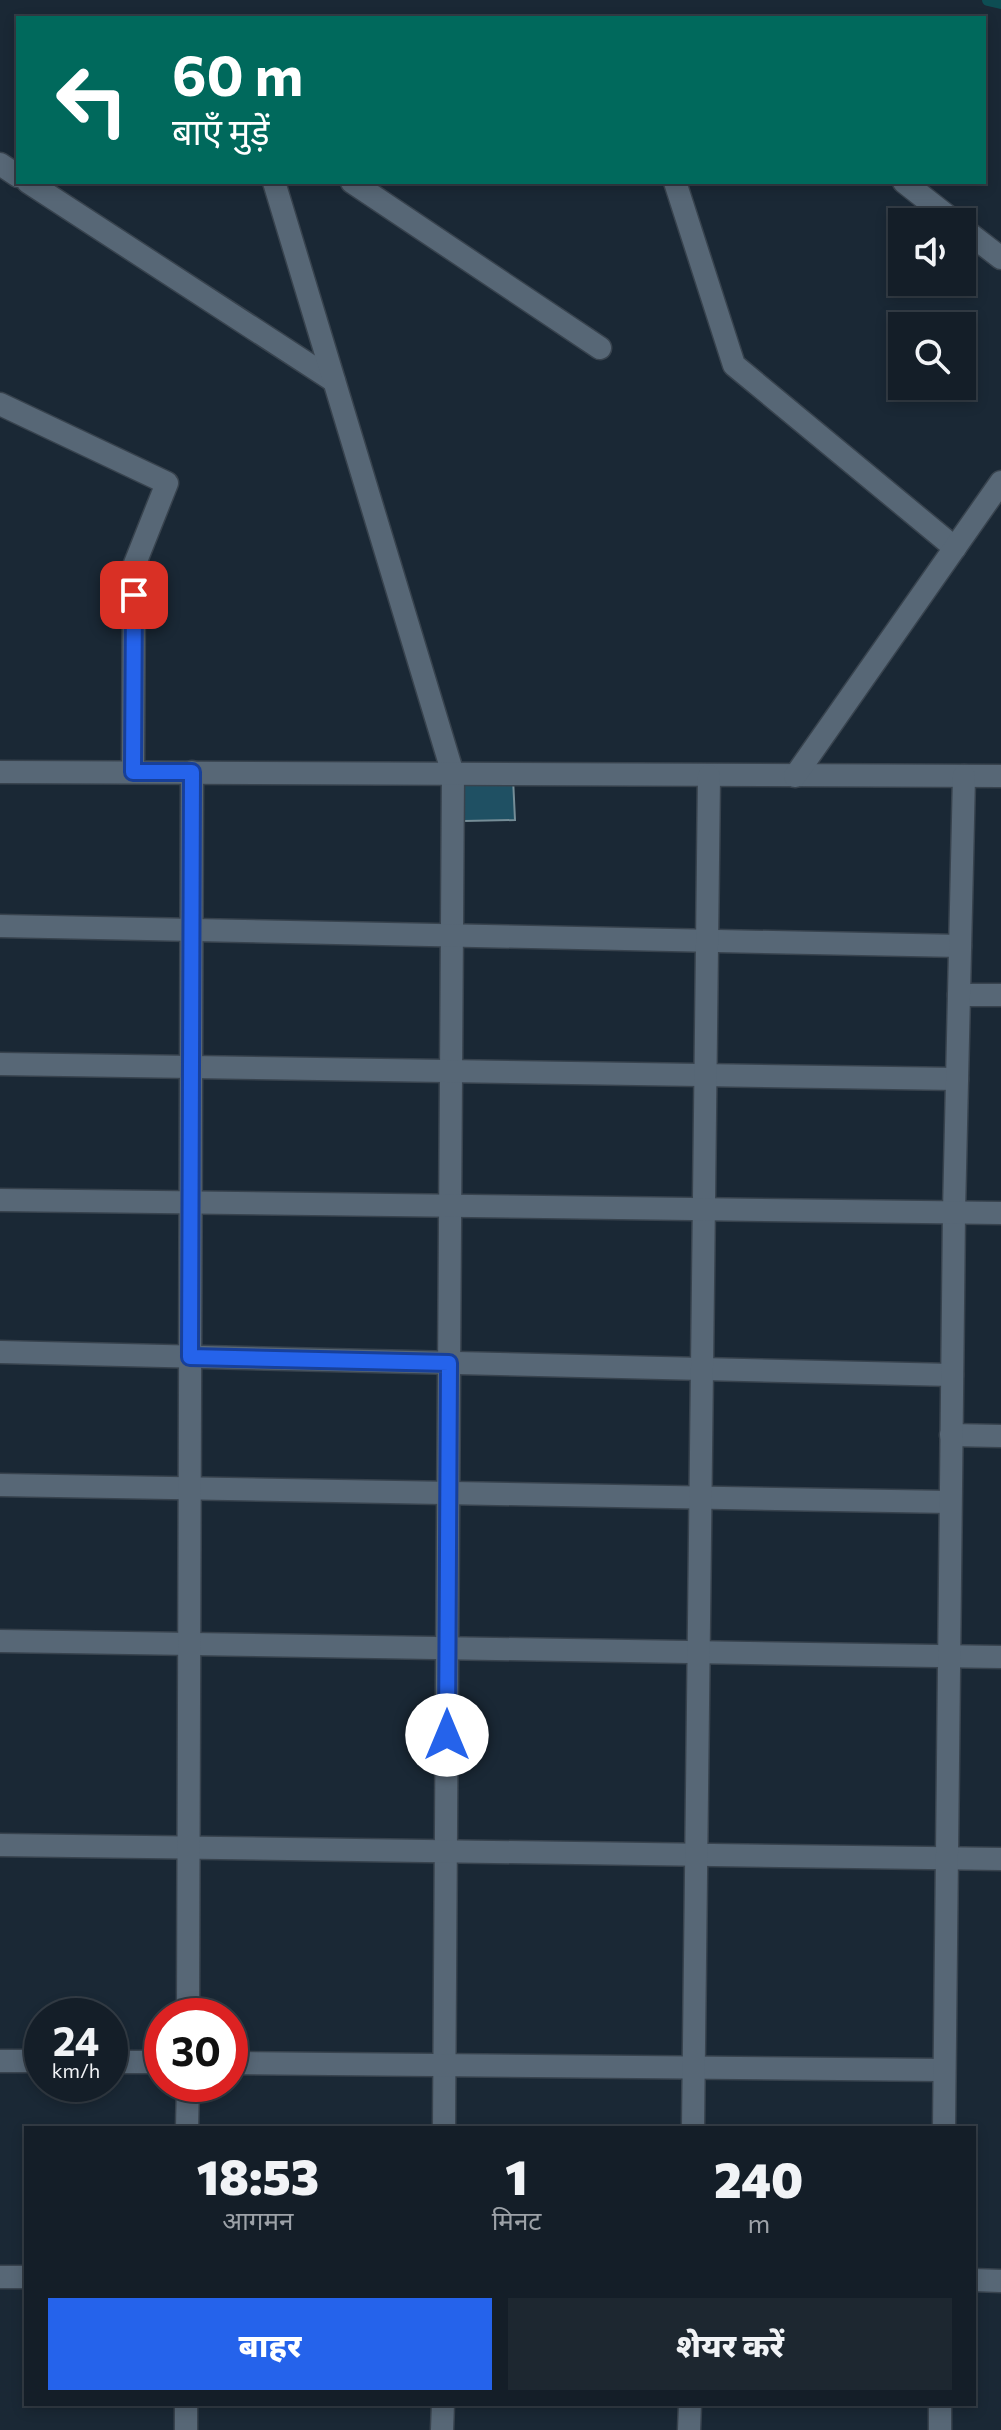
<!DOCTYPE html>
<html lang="hi">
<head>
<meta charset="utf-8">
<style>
	body { margin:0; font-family:Commissioner,"Noto Sans Devanagari",sans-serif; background:#1d2730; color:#f1f3f6; height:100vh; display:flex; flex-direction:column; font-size:30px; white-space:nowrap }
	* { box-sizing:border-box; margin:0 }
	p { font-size:26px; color:#9da2a8 }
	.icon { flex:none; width:44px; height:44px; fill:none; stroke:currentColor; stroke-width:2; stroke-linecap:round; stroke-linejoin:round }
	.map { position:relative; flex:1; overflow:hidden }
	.details { position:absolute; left:24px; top:2126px; width:952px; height:280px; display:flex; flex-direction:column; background:#141e28; border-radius:0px; box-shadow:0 4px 12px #0003,0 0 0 2px #333c45 }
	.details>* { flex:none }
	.guide { position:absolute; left:16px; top:16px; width:970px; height:168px; border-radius:0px; box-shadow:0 4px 12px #0003,0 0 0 2px #333c45; background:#00695c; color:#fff; overflow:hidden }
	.fabs { position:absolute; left:888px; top:208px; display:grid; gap:16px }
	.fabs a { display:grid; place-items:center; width:88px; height:88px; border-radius:0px; background:#141e28; box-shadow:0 4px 12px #0003,0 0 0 2px #333c45; font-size:40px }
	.speed { position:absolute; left:24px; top:1998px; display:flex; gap:16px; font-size:40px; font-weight:700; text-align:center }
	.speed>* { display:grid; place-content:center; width:104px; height:104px; border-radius:50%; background:#141e28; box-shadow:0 4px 12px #0003,0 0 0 2px #333c45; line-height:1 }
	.speed small { font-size:20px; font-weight:400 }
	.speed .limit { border:12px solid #d22; background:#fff; color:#111 }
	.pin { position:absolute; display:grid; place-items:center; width:68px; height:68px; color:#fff; margin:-34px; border-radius:16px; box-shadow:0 4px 12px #0006 }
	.me { position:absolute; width:88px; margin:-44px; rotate:0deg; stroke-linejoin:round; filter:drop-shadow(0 0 6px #0008) }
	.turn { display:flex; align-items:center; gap:28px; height:168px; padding:0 24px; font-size:36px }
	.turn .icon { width:104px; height:104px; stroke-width:2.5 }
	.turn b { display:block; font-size:56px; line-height:68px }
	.eta { display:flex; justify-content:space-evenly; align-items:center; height:136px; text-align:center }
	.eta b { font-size:48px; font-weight:800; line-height:56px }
	.action { display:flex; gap:16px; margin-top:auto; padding:16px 24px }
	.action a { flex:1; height:92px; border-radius:0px; background:#2563eb; color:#fff; font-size:32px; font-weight:800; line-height:92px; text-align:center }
	.action a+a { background:#1d2730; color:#f1f3f6 }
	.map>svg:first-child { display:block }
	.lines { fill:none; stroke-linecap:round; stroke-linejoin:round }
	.stream { stroke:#0d4d53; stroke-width:12 }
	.building { fill:#1f5063; stroke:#758d97; stroke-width:2 }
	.minor-casing { stroke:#38434e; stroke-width:25 }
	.tertiary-casing { stroke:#38434e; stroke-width:25 }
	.minor { stroke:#576776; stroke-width:22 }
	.tertiary { stroke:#576776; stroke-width:22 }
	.route-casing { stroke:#184099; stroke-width:20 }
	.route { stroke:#2563eb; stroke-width:14 }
</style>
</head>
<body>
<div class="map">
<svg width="1001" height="2430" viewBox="0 0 1001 2430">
	<rect width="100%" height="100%" fill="#1a2835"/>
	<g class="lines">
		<!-- stream -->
		<path class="stream" d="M988,0L1001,3"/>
	</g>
	<!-- building -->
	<path class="building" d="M513,778L515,820L464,821L463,780Z"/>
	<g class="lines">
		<defs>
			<g id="minor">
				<path d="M0,164L18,176"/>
				<path d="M28,182L334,381"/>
				<path d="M274,182L453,774L444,2128"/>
				<path d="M352,182L600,348"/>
				<path d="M675,182L734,365L955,548"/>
				<path d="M904,182L955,222"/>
				<path d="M962,228L1001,258"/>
				<path d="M0,404L167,483L134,566L133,772"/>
				<path d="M0,772L1001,776"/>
				<path d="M795,776L1001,482"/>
				<path d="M0,926L960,946"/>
				<path d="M959,995H1001"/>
				<path d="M0,1064L957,1079"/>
				<path d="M0,1352L952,1375"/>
				<path d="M951,1435L1001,1436"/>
				<path d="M0,1485L950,1502"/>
				<path d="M0,1641L1001,1657"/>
				<path d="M0,1845L1001,1859"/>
				<path d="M188,2016L192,772"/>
				<path d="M0,2061H42"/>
				<path d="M110,2062H162"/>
				<path d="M230,2063L944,2070"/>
				<path d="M187,2128L188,2084"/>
				<path d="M693,2128L709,776"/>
				<path d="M944,2128L954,1212L964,776"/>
				<path d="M0,2277H26"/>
				<path d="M974,2280L1001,2281"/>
				<path d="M186,2430V2404"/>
				<path d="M442,2430L443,2404"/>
				<path d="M689,2430L690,2404"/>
				<path d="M940,2430V2404"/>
			</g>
			<path id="tertiary" d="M0,1200L1001,1213"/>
		</defs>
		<!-- minor casing -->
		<use href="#minor" class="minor-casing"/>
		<!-- tertiary casing -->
		<use href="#tertiary" class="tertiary-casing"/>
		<!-- minor -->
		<use href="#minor" class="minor"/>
		<!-- tertiary -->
		<use href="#tertiary" class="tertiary"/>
	</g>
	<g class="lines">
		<defs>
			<path id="route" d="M134,595L133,772H192L190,1357L449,1363L447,1735"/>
		</defs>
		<!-- route casing -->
		<use href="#route" class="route-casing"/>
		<!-- route -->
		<use href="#route" class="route"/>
	</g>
</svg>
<div class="fabs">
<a><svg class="icon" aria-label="sound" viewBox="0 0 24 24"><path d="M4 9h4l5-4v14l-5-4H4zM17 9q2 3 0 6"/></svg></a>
<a><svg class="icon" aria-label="search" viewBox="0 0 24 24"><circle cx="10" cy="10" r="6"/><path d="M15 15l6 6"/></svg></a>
</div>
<div class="speed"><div>24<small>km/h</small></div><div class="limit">30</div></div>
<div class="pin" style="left:134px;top:595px;background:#d93025"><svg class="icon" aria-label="arrive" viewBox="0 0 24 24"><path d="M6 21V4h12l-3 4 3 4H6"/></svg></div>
<svg class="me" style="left:447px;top:1735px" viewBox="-20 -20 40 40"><circle r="19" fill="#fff"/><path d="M0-13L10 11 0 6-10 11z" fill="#2563eb"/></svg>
<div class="guide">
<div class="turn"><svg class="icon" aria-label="left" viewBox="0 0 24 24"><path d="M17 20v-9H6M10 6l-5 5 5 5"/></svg><div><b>60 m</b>बाएँ मुड़ें</div></div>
</div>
<section class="details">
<div class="eta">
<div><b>18:53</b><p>आगमन</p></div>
<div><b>1</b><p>मिनट</p></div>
<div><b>240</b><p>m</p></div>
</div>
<div class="action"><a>बाहर</a><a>शेयर करें</a></div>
</section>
</div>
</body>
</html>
